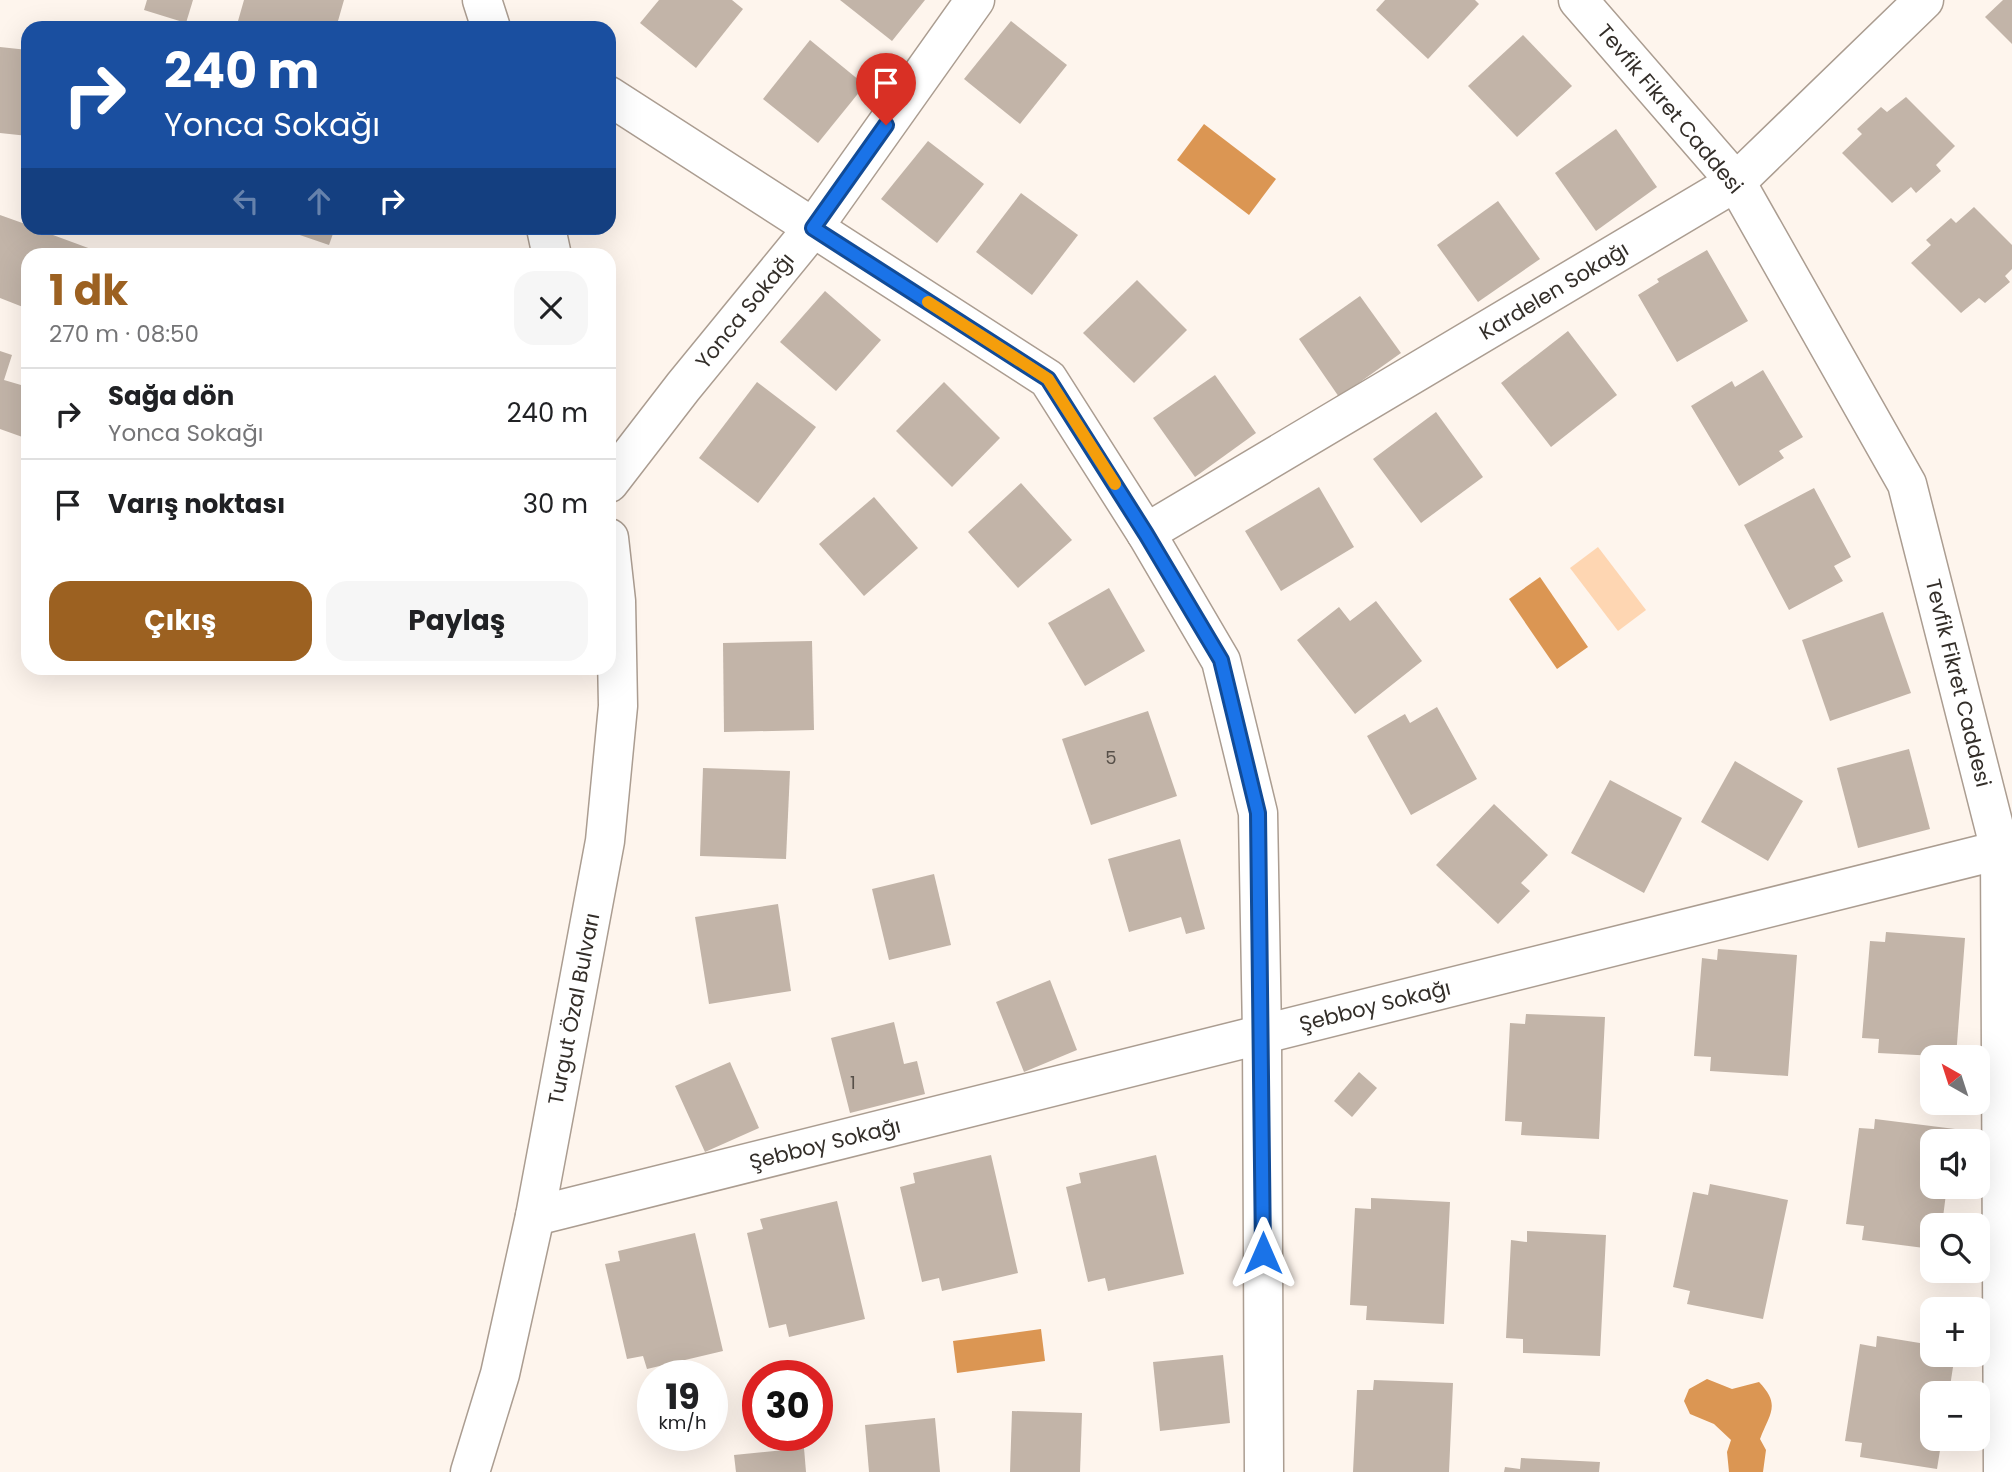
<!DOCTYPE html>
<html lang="tr">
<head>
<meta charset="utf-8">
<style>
	body { margin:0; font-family:Poppins,sans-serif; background:#f6f6f6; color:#202124; height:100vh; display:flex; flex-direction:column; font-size:26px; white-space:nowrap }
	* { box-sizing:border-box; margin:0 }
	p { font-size:23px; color:#757577 }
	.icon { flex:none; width:38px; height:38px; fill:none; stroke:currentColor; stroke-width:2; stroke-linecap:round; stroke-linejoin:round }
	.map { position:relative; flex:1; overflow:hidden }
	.panel { position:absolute; left:21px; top:248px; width:595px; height:427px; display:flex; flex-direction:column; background:#fff; border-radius:21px; box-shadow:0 7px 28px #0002 }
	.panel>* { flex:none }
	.hud { position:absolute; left:21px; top:21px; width:595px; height:214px; border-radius:21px; box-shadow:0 7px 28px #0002; background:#1a4fa0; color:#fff; overflow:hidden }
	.needle { width:46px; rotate:321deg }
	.fabs { position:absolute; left:1920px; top:1045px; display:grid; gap:14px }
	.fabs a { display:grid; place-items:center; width:70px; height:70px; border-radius:14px; background:#fff; box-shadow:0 7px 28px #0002; font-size:35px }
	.speed { position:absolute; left:637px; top:1360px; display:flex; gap:14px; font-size:35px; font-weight:700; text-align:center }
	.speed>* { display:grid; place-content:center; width:91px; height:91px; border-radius:50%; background:#fff; box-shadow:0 7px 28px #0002; line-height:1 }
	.speed small { font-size:18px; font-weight:400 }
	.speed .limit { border:10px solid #d22; background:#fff; color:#111 }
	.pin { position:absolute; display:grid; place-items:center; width:60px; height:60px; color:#fff; margin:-72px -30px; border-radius:50% 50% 50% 0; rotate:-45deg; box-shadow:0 0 7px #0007 }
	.pin .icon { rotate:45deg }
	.me { position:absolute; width:77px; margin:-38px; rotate:0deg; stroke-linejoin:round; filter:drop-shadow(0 0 5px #0008) }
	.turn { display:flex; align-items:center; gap:24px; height:147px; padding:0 28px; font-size:32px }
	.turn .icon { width:91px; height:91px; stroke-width:2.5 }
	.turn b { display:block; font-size:49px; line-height:60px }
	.lanes { display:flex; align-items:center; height:66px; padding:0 28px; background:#0003; justify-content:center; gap:35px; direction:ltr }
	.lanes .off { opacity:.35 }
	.round { display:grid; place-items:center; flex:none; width:74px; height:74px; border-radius:21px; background:#f6f6f6 }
	.summary { display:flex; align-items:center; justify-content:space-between; height:119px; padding:0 28px }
	h1 { font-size:42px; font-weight:700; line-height:52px; color:#9c6121 }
	.button { display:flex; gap:14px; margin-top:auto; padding:14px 28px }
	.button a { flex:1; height:80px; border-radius:21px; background:#9c6121; color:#fff; font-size:28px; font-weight:700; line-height:80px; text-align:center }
	.button a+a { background:#f6f6f6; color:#202124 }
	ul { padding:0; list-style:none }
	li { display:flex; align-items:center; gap:21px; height:91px; padding:0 28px; border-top:2px solid #e0e0e0 }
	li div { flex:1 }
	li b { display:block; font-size:26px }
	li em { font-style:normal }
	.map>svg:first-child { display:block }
	.green { fill:#fed6b2 }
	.water { fill:#db9653 }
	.building { fill:#c2b4a8 }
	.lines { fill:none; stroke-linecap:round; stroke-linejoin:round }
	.minor-casing { stroke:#ab9d91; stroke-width:41 }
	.tertiary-casing { stroke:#ab9d91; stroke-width:41 }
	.minor { stroke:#fff; stroke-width:38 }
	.tertiary { stroke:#fff; stroke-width:38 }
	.route-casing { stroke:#114b97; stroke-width:18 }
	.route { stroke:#1a73e8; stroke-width:12 }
	.slow { stroke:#f59e0b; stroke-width:12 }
	.labels { text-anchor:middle; stroke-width:7; stroke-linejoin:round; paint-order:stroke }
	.number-label { font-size:18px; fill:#575049 }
	.street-label { font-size:21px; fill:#332e29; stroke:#fff }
</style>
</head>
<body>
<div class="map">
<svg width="2012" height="1472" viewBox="0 0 2012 1472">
	<rect width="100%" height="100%" fill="#fef5ed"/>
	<!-- green -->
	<path class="green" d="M1598,547L1646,610L1618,631L1570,568Z"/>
	<!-- water -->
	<g class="water">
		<path d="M1204,124L1276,179L1249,215L1177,160Z"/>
		<path d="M1540,577L1588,647L1557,669L1509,599Z"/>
		<path d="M1041,1329L1045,1361L957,1373L953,1341Z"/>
		<path d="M1707,1379L1732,1389L1759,1382C1781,1405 1770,1413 1760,1439L1766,1450L1763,1472H1729L1727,1452L1731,1440L1714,1424L1690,1414L1684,1401L1689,1389Z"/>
	</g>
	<!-- building -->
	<g class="building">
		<path d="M147,0H193L186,23L144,10Z"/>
		<path d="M244,0H344L336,28H288L277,24L276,28H236Z"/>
		<path d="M659,0H732L743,9L696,68L640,23Z"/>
		<path d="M840,0H925L892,41Z"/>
		<path d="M1385,0H1475L1479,4L1428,59L1376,10Z"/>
		<path d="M2003,0H2012V44L1985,17Z"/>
		<path d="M1011,21L1067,65L1020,124L964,79Z"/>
		<path d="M1523,35L1572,86L1517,137L1468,86Z"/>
		<path d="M810,40L865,85L818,143L763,99Z"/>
		<path d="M0,47L28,50V136L0,133Z"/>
		<path d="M1906,97L1955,146L1936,165L1941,171L1916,193L1911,187L1892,203L1842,153L1862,134L1857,129L1881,107L1887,112Z"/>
		<path d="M1616,129L1657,187L1596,231L1555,173Z"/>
		<path d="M928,141L984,184L937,243L881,199Z"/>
		<path d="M1021,193L1078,235L1032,295L976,252Z"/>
		<path d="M1498,201L1540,259L1478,302L1437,245Z"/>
		<path d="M1974,207L2012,245V269L2005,276L2010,282L1985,303L1979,298L1961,313L1911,263L1931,245L1926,240L1951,218L1956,223Z"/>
		<path d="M0,215L28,225V228H34L110,256H28V309L0,298Z"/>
		<path d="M289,228H335L329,245L288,231Z"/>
		<path d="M1707,250L1748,321L1677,362L1638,295L1659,282L1657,279Z"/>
		<path d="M1137,280L1187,330L1134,383L1083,333Z"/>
		<path d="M825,291L881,340L836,391L780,342Z"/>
		<path d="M1360,296L1401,353L1339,397L1299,339Z"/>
		<path d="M1568,331L1617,395L1551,447L1501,383Z"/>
		<path d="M0,351L12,355L4,380L21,385L28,366V439L0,429Z"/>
		<path d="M1763,370L1803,437L1779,451L1784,458L1739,486L1691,406L1732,381L1735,387Z"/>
		<path d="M1215,375L1256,433L1195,477L1153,418Z"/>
		<path d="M757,382L816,427L758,503L699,458Z"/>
		<path d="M944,382L1000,438L952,487L896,431Z"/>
		<path d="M1436,412L1483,477L1421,523L1373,459Z"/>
		<path d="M1021,483L1072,540L1018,588L968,532Z"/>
		<path d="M1319,487L1354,547L1281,591L1245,531Z"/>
		<path d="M1814,488L1851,557L1834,566L1843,581L1789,610L1744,525Z"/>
		<path d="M874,497L918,548L864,596L819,544Z"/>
		<path d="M1109,588L1145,651L1085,686L1048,623Z"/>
		<path d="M1376,601L1422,661L1355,714L1297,640L1339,607L1350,621Z"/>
		<path d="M1883,612L1911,693L1830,721L1802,640Z"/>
		<path d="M812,641L814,730L724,732L723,643Z"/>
		<path d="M1437,707L1477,779L1411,815L1367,736L1405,714L1410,723Z"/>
		<path d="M1148,711L1177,796L1091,825L1062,739Z"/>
		<path d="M1909,749L1930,829L1858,848L1837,768Z"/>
		<path d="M1735,761L1803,801L1768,861L1701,822Z"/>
		<path d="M703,768L790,771L786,859L700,856Z"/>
		<path d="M1610,780L1682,818L1644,893L1571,853Z"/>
		<path d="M1494,804L1548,855L1521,883L1530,891L1498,924L1436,865Z"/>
		<path d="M1180,839L1205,929L1186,934L1181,917L1129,932L1108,859Z"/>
		<path d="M934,874L951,945L889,960L872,889Z"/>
		<path d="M778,904L791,991L709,1004L695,917Z"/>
		<path d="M1886,932L1965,938L1956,1057L1878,1053L1879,1039L1862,1038L1870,941L1885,942Z"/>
		<path d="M1718,949L1797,955L1788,1076L1710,1071L1711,1057L1694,1056L1702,958L1717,960Z"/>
		<path d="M1050,980L1077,1050L1024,1072L996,1002Z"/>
		<path d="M1526,1014L1605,1017L1599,1139L1521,1135L1522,1122L1505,1121L1510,1023L1525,1024Z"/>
		<path d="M894,1022L904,1064L917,1061L925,1094L850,1113L831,1038Z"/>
		<path d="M730,1062L759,1128L705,1152L675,1086Z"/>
		<path d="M1359,1072L1377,1088L1352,1117L1334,1101Z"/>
		<path d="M1875,1119L1955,1129L1953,1141H1932V1186H1947L1942,1225H1932V1249L1862,1240L1864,1226L1846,1224L1859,1128L1874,1129Z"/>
		<path d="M991,1155L1018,1273L942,1291L939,1278L922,1282L900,1187L915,1183L913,1173Z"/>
		<path d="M1156,1155L1184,1274L1108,1291L1105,1278L1088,1282L1066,1187L1081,1183L1079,1173Z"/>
		<path d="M1710,1184L1788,1200L1763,1319L1687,1304L1690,1291L1673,1287L1693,1192L1708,1195Z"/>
		<path d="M1371,1198L1450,1202L1444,1324L1366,1320L1367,1306L1350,1305L1355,1208L1371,1209Z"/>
		<path d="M837,1201L865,1319L789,1337L786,1324L769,1328L747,1233L763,1229L760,1219Z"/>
		<path d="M1527,1231L1606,1235L1600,1356L1523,1353V1339L1506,1338L1511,1240L1527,1242Z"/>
		<path d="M695,1233L723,1351L647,1369L643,1356L627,1359L605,1264L620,1261L618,1251Z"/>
		<path d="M1877,1336L1932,1345V1354H1955L1949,1393H1932V1438H1942L1937,1469L1860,1457L1862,1443L1845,1441L1860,1344L1876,1347Z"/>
		<path d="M1223,1355L1230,1423L1160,1431L1153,1362Z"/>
		<path d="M1374,1380L1453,1383L1449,1472H1353L1357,1390H1373Z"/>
		<path d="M1012,1411L1082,1413L1080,1472H1010Z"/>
		<path d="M935,1418L940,1472H869L865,1425Z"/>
		<path d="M804,1448L806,1472H736L734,1455Z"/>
		<path d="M1521,1458L1600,1462L1599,1472H1504L1505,1467L1520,1469Z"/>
	</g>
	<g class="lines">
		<defs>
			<g id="minor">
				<path d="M1578,0L1736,182L1907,484L2000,850L2003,1472"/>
				<path d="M609,96L1048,379L1146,533L1221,661L1258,813L1262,1034L1264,1472"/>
				<path d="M609,483L683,387L813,228L975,0"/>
				<path d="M1146,533L1736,182L1924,0"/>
				<path d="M535,1216L2012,847"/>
			</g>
			<g id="tertiary">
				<path d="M482,0L491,28"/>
				<path d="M546,228L552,256"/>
				<path d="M470,1472L500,1374L535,1216L605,841L618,706L616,601L609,538"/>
			</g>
		</defs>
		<!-- minor casing -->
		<use href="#minor" class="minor-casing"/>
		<!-- tertiary casing -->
		<use href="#tertiary" class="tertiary-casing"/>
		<!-- minor -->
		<use href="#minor" class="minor"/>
		<!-- tertiary -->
		<use href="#tertiary" class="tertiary"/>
	</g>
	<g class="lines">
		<defs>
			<path id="route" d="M886,125L813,228L1048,379L1146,534L1221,660L1258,813L1263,1253"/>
		</defs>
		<!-- route casing -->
		<use href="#route" class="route-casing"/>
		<!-- route -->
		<use href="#route" class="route"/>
		<!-- slow -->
		<path class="slow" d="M928,302L1048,379L1115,484"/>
	</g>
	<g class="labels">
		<!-- number labels -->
		<g class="number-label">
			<text x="1111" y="764">5</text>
			<text x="853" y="1089">1</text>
		</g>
		<!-- street labels -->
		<g class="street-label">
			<text transform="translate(1670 109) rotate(50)" y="7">Tevfik Fikret Caddesi</text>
			<text transform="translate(1554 291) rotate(-31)" y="7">Kardelen Sokağı</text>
			<text transform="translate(745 311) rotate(-51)" y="7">Yonca Sokağı</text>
			<text transform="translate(1958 683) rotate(76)" y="7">Tevfik Fikret Caddesi</text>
			<text transform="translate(1375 1006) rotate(-14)" y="7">Şebboy Sokağı</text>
			<text transform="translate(574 1009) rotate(-79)" y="7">Turgut Özal Bulvarı</text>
			<text transform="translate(825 1144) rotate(-14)" y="7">Şebboy Sokağı</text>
		</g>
	</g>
</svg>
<div class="fabs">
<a><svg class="needle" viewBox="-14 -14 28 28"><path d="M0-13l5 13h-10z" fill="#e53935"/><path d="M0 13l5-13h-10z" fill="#757577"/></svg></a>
<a><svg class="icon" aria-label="sound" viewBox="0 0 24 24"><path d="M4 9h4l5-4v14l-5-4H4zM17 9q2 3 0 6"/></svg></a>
<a><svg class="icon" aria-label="search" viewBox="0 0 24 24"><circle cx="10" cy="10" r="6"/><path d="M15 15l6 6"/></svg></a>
<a>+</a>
<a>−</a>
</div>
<div class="speed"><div>19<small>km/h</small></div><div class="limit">30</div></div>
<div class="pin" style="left:886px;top:125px;background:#d93025"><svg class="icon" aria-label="arrive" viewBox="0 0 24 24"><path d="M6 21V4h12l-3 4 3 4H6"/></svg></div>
<svg class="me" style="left:1263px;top:1253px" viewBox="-20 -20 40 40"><path d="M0-17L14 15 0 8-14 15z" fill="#1a73e8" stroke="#fff" stroke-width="4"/></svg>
<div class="hud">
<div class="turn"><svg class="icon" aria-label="right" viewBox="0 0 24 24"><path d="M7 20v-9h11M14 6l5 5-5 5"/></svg><div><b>240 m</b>Yonca Sokağı</div></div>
<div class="lanes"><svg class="icon off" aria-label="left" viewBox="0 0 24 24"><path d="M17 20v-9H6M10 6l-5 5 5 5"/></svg><svg class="icon off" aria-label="ahead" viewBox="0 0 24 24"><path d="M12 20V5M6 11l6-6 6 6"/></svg><svg class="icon" aria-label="right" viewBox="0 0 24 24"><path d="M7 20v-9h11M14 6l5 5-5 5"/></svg></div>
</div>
<section class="panel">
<div class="summary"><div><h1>1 dk</h1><p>270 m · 08:50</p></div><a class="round"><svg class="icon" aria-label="close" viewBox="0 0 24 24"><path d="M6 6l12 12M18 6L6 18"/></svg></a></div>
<ul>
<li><svg class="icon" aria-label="right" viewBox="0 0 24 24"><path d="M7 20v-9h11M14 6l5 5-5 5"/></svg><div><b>Sağa dön</b><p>Yonca Sokağı</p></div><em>240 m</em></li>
<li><svg class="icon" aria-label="arrive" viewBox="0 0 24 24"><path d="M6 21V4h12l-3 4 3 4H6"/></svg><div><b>Varış noktası</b></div><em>30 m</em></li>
</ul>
<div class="button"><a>Çıkış</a><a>Paylaş</a></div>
</section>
</div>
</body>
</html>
